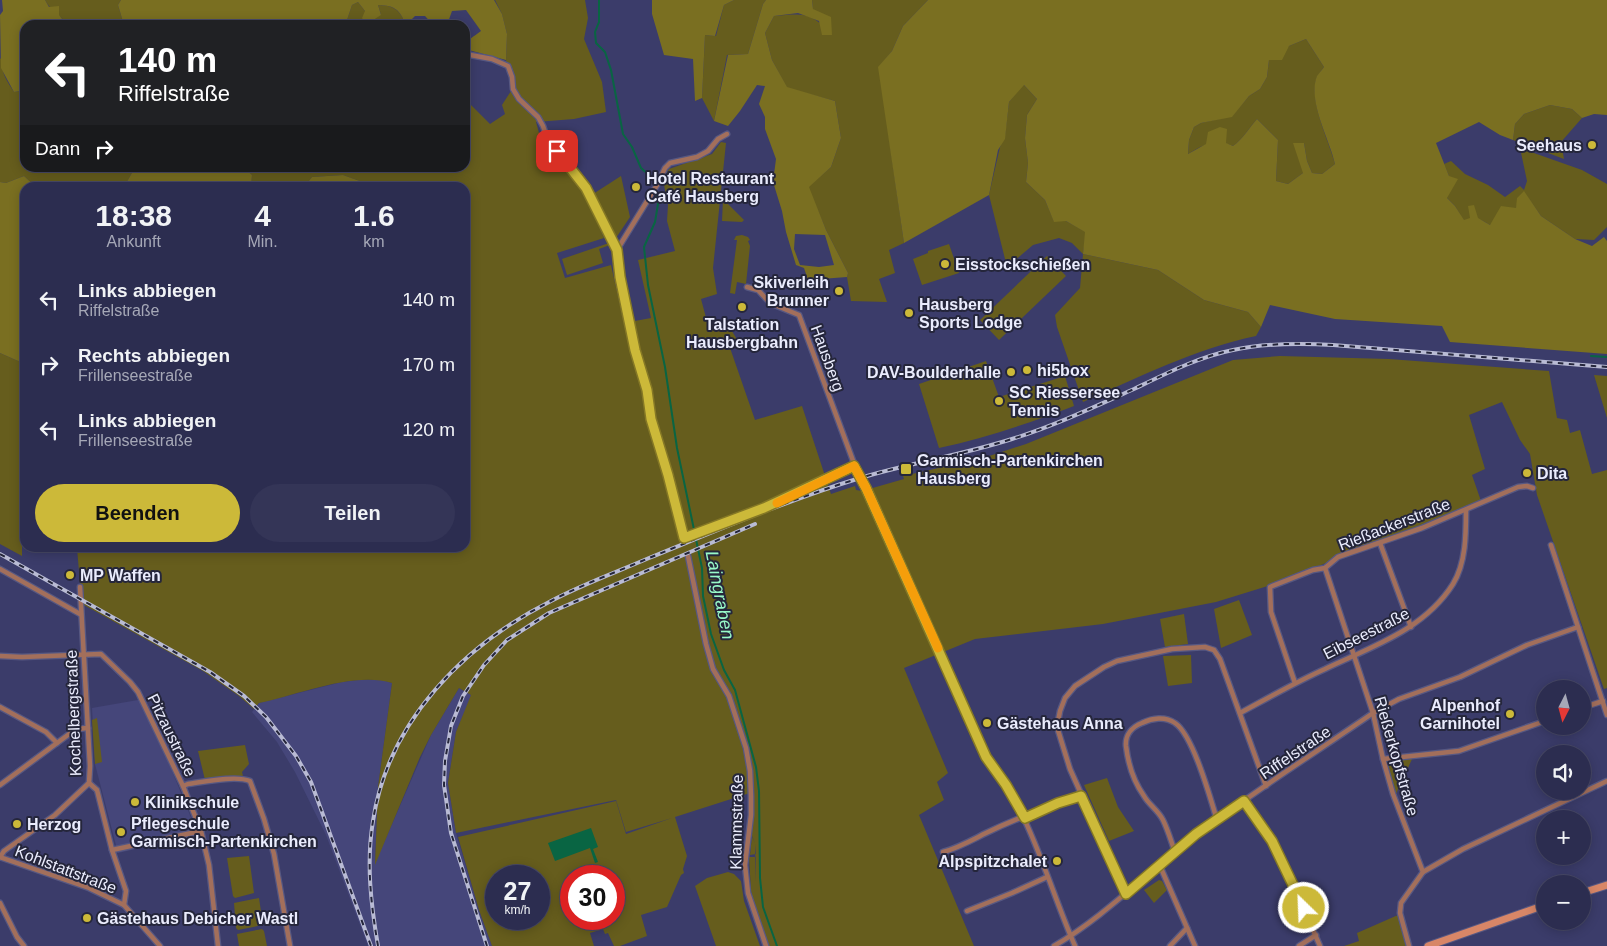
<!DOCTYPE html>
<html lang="de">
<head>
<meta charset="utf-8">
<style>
	body { margin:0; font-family:Helvetica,sans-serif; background:#343557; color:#f1f3f6; height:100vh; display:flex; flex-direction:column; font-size:19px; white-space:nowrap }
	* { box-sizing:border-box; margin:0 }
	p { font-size:16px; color:#a6a8b7 }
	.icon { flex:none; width:28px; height:28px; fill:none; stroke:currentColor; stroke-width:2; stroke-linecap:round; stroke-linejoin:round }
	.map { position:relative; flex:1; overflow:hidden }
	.side { position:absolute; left:20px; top:182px; width:450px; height:370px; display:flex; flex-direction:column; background:#2c2d50; border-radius:15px; box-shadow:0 2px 12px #0003,0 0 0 1px #484967 }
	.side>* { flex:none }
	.guide { position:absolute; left:20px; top:20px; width:450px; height:152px; border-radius:15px; box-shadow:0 2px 12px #0003,0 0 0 1px #484967; background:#202124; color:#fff; overflow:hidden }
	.needle { width:32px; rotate:186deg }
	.buttons { position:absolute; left:1536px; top:680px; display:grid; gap:10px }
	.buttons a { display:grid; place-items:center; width:55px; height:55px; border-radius:50%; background:#2c2d50; box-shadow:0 2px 12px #0003,0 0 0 1px #484967; font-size:25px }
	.speed { position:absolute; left:485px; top:865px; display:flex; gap:10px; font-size:25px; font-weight:700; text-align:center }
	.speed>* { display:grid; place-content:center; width:65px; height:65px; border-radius:50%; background:#2c2d50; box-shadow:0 2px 12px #0003,0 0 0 1px #484967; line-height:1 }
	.speed small { font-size:12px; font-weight:400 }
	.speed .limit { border:8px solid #d22; background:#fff; color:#111 }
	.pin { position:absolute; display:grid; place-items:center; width:42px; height:42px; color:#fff; margin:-21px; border-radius:10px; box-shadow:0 2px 8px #0006 }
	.me { position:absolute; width:55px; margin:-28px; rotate:336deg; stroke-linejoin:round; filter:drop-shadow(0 0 4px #0008) }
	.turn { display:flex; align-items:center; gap:18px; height:105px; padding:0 15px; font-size:22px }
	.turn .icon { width:65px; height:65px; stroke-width:2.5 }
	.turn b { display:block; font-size:35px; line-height:42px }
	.then { display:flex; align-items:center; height:48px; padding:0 15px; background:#0003; gap:10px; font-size:19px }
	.eta { display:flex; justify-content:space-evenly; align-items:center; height:85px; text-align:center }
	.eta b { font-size:30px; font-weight:700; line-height:35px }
	.primary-button { display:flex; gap:10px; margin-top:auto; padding:10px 15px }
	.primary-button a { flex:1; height:58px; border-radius:30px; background:#ccb939; color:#111; font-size:20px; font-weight:700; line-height:58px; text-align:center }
	.primary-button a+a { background:#343557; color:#f1f3f6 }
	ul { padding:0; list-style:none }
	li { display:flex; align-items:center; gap:15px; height:65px; padding:0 15px }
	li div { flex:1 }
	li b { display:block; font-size:19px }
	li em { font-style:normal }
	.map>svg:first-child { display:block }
	.built { fill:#45467a }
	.green { fill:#665d1d; fill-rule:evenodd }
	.forest { fill:#7a6f21; fill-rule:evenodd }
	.water { fill:#096543 }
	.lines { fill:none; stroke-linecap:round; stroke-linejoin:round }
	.stream { stroke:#096543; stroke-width:2 }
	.street-casing { stroke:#575882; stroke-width:7 }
	.secondary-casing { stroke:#575882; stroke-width:9 }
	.street { stroke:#a36f5b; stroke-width:4.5 }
	.secondary { stroke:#d88667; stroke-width:7 }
	.rail-casing { stroke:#b9bbd4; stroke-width:4 }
	.rail { stroke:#25263b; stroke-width:2; stroke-dasharray:5.5; stroke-linecap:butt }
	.route-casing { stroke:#857825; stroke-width:12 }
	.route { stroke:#ccb939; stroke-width:9 }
	.slow { stroke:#f59e0b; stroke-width:9 }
	.poi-dot { fill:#ccb939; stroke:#25263b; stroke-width:2 }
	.labels { text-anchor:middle; stroke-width:4; stroke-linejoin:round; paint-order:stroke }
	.poi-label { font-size:16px; font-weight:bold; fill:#eaecfd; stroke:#25263b; text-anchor:start }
	.street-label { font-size:16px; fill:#eaecfd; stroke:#25263b }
	.water-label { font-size:18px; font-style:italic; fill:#98f9c8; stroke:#25263b }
</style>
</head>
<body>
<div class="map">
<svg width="1607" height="946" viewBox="0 0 1607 946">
	<rect width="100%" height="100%" fill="#3b3c6a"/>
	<!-- built -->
	<g class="built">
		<path d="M358,680H382L392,683L378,787L375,863L431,735L459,688L472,695L456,732L448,783L456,833L479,910L492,946H368L326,835L295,772L277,742L252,712L259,703L342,682Z"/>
		<path d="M138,700L158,736L198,835L118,853L95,764L92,708Z"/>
	</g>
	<!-- green -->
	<g class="green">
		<path d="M45,0H121L118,5L124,25H84L76,19L67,24C60,15 50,10 45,0Z"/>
		<path d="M495,0H585L588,18L584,39L602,82L606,112L574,119L536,122L541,140L557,156L583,189L604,238L557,253L565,278L611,265L624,323L651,318L638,260L675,251L667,221L668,205L663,180L669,169L712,154L721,142L726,143L713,268L717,294L701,299L708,325L727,323L738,341L729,345L755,420L802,406L831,494L855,486L856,490L862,491L904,479L903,476L983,458L1026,444L1233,360L1280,356L1389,359L1549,371L1557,418L1567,420L1570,433L1580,430L1592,474L1607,470V688L1604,689L1537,495L1530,454L1520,440L1502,402L1469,415L1485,469L1472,475L1481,501L1271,585L1216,602L1103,624L975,639L904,668L948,773L937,782L944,800L919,815L974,946H768L754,907L751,891L749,857H756V882L755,844L756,854L750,855L752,836L755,843L751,835L753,792L675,817L687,856L683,869L684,873L681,875L667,907L641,915L647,936L620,946H614L608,933L605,934L603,929L590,933L594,946H492L479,910L458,837L616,801L626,834L672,818L626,832L616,800L456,833L448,783L456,732L471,695L459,688L431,735L420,757L375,865L378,787L392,683C354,671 298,695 259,703L254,709L239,696L203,671L84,605L83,591L80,583L77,548H465V188L367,187L368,184L343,175L312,177L304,187H296L289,181L281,187H255L251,186L252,175L244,168H465V108L468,102L490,124L505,114L502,105L511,91L506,60L507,34L502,14ZM496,876H539V919H496ZM571,876H614V919H571Z"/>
		<path d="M734,0H766L763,4L748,54L727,55L714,121L702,98L705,35L716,36L724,5Z"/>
		<path d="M812,0H928L903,26L892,51L879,67L904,243L889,250L895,273L879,279L887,302L851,301L847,277L848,273L826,230L808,187L831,167L841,138L835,101L787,88L772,60L765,33L774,16C803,13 812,12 832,35L813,9Z"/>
		<path d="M358,2L365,11L381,15L378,5C395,6 399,9 406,25H339L347,20L352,5Z"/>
		<path d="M1306,39L1324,67C1322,70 1319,73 1317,77C1308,100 1329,141 1335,164L1322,174L1312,173L1307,161L1304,143L1303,173L1288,184L1276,181L1278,140L1257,119C1249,128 1243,139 1233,146C1215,138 1203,145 1188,154L1189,140L1194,127L1201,123L1232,116L1249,96L1260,89L1267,77L1269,60L1289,46Z"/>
		<path d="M0,58L2,60C1,73 7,81 14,92L20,91L25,96V168H133V171L124,187H116L113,183L110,187H90L85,185L82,188L36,187L24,176L6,183L0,182Z"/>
		<path d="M1023,84L1037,99L1027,115L1025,138L1028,163L1026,182L1045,200L1054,221H1066L1086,232L1083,254L1158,270L1204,300L1248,312L1261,327L1256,336C1195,349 1139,377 1083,402L1057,327L1055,315L1080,288L1083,254L1072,243L1059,238L1033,245L1007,267L989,195L1000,147L1005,135L1009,102Z"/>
		<path d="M1550,105L1572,109L1582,118L1561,142L1564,159L1513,140L1515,124L1524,114Z"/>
		<path d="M1520,148L1582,170L1607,184V227L1594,240L1575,239L1541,216L1524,192L1516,208L1490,225C1480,219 1475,216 1464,221L1455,206L1447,198L1449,176L1444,164L1451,161L1465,174L1488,185L1505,197L1520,186L1524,190L1527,181Z"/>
		<path d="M621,176L630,217L614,241L593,194Z"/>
		<path d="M723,199L744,220L742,222L722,221Z"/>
		<path d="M742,235L748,237L750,240L748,241L750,246L746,284L737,282L735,294L730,293L737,240H734L736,236Z"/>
		<path d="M609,243L610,245L599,249L603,263L567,275L562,259Z"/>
		<path d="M949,244L959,273L922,285L913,259L928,253V251Z"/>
		<path d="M1047,256L1066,276L999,340L980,320Z"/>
		<path d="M0,353L25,364V517H22V556L0,544Z"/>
		<path d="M986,361L999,397L1065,376L1074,406C1030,423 985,438 939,448L919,384Z"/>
		<path d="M1594,375L1607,376V418Z"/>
		<path d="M1239,600L1252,635L1221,648L1214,609Z"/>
		<path d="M1184,614L1188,644L1165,647L1160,619Z"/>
		<path d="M1191,655L1192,683L1168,686L1163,656Z"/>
		<path d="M97,718L102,762L95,764L92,720Z"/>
		<path d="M245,745L249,764L242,772L243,776L205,780L198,751Z"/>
		<path d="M1413,757L1396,794L1384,760Z"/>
		<path d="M1107,778L1118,807L1134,831L1109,841L1084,785Z"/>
		<path d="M249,856L254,893L235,898L233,896L227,858Z"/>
		<path d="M728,872L734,874L741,881L744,901L760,946H716L695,886L707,878Z"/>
		<path d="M1159,880L1162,881L1167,890L1154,903L1144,890Z"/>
		<path d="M259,898L263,925L238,930L236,928L234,903Z"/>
		<path d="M1398,915L1407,946H1344L1359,941L1357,933Z"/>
		<path d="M262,929L264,931L267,946H239L237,934Z"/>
	</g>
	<!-- forest -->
	<g class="forest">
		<path d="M2,0H45L49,7L59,6V15L66,24L76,19L84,25H25V96L20,91L14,92L1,68L0,15L3,11Z"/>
		<path d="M121,0H494L502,14L507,34L506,60L465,49C465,40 475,36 481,31L466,10L452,11L447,25C436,25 432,24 425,16H415L406,25C399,9 396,6 378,5L381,15L367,24L362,18L365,11L358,2L352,5L347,20L339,25H124L118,5Z"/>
		<path d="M652,0H734L724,5L715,36L705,35L702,98L695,101L693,59L664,55L652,14Z"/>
		<path d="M766,0H812L813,9L831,17L832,35H822L819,21L798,13L774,16L765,33L772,60L787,87L835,101L841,138L831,167L809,187L826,230L848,273L847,277L808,280L804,268L796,265L786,232L782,211L773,182L776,159L765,129V117L759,104L765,86L757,85L740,111L728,126L714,121L728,55L748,54L763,4ZM795,234L825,235L834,265L819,267L800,265L794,249Z"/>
		<path d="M928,0H1607V115L1594,114L1582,118L1572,109L1550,105L1524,114L1515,124L1513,140L1500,135L1479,122L1436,143L1449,176L1458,179L1447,198L1455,206L1464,220L1470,218L1468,206L1474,205L1478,218L1490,225L1501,206L1516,208L1517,198L1524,191L1541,216L1575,239L1592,246L1604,237L1607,241V354L1450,342L1442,326L1335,319L1270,305L1261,327L1248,312L1204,300L1158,270L1083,254L1085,232L1066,221L1054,222L1045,200L1026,182L1028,163L1025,138L1027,115L1037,99L1024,85L1009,102L1005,139L998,150L989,195L904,243L878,67L892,51L903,26ZM1306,39L1324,67C1322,70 1319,73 1317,76C1307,101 1330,140 1335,164L1322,174L1312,173L1307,161L1304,143H1293L1303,173L1288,184L1276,181L1278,140L1257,119C1249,128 1243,139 1233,146L1226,143L1227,129L1220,127L1208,132L1206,144L1188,154L1189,140L1194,127L1201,123L1232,117L1249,96L1260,89L1267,77L1269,60H1282L1289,46Z"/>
		<path d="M133,168H229L230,170L232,168H244L252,175L251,186L255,187H124L133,171Z"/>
		<path d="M343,175L368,184L367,187H304L312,177Z"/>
		<path d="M24,176L36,187L25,188V364L0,353V182L6,183Z"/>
	</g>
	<!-- water -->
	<path class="water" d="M591,828L598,847L593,849L598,862L595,863L590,848L555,861L548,843Z"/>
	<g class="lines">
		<!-- stream -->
		<g class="stream">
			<path d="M599,0V22L595,32L596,43L605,52L611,70L623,134L632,147L641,168L650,176"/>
			<path d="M364,188L365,185"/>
			<path d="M656,189L658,204L655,222L644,247L648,285L665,367L677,448L702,568L703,596L711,634L724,670L735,690L756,767L759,791L760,878L763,907L777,946"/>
			<path d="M1591,356L1607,357"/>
		</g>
		<defs>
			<g id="street">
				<path d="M465,54L492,59L508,66L512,77L513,89L519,99L538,117L543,126L549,143L557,151L586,188L617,250L620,277L635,350L647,391L651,419L668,475L684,538L765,509L855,466"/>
				<path d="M617,250L657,185L665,168L670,163L697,157L708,151L718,139L727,134"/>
				<path d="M747,287L758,290L770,303L799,315L855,466L869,493L986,757C1031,812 1047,882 1075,946"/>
				<path d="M1380,543L1411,627"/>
				<path d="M1551,545L1607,715"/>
				<path d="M688,556L706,644L713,669L729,696L746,748L750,771L751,796V815L745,865L748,893L766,946"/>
				<path d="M1325,568L1373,713L1383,759L1393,794L1423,872"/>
				<path d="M0,569L80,614"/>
				<path d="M0,656L22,657L101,654L130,682L138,692L183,786L201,831L209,865L218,946"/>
				<path d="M1295,683L1271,612L1270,587L1313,570L1325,568L1338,557L1422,528L1518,487L1527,486L1533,488"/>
				<path d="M0,707L46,732L57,743"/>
				<path d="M1582,708L1603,701"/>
				<path d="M1240,713C1268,698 1296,682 1325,669C1371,647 1424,630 1453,584C1466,563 1466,534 1466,510"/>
				<path d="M1383,759L1459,751L1545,721"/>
				<path d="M89,783L97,790L112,850L126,891L124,905L160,946"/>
				<path d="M0,785L76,729L88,728"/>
				<path d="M183,786L188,784C203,782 236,775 250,781L264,819L274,854L290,946"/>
				<path d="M1244,801L1262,826L1280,855L1320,946"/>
				<path d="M112,850L201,831"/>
				<path d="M943,852C958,848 972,840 986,833C1015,819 1050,806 1081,796"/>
				<path d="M1175,852C1171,841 1168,830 1163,820C1158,810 1149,805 1144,796C1134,782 1128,763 1126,746C1125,735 1132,727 1142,723C1152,718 1165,716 1175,723C1193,735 1210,797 1217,820"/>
				<path d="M0,857L4,851L55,815L89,783L90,766L80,587"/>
				<path d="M0,857L89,888L124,905"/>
				<path d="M1160,866L1195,946"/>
				<path d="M1126,894L1070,769L1057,727L1060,711L1065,698L1075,686L1104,667L1117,661L1172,649L1205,647L1214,650L1220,659L1266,786"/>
				<path d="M0,903L17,937L24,946"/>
				<path d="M967,911L1012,893L1047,877"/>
				<path d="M1054,946C1107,915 1149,870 1198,834C1254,791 1315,753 1373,713L1399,699L1460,677L1527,645L1578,627"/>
				<path d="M1170,946L1187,928"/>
				<path d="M1299,946L1316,935"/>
				<path d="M1409,946L1400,913L1401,903L1423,872L1463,849L1607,781"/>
			</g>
			<g id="secondary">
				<path d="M1582,893L1607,885"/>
				<path d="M1428,946L1545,905"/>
			</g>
		</defs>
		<!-- street casing -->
		<use href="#street" class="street-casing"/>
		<!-- secondary casing -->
		<use href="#secondary" class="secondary-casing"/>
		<!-- street -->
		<use href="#street" class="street"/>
		<!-- secondary -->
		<use href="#secondary" class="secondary"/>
		<defs>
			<g id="rail">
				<path d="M0,554L210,672L244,696L266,717L296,756L311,782L371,946"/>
				<path d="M378,946C371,905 366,863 373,821C388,721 464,645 551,601C583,584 617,572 649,558C718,530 788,500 860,478C910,463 962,455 1012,439C1054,426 1094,407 1134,389C1165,374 1198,357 1233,350C1266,343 1299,343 1333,345L1607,367"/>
				<path d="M487,946L451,833L444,785L445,761L451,726L463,696L484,665L507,640L549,613L755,524"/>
			</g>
		</defs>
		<!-- rail casing -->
		<use href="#rail" class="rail-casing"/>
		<!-- rail -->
		<use href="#rail" class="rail"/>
	</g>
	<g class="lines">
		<defs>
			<path id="route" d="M557,151L586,188L617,250L620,277L635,350L647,390L651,419L668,475L684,538L764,508L854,466L866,488L986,757L1006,785L1025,818L1058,803L1081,796L1126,894L1196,834L1244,801L1272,841L1304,908"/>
		</defs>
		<!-- route casing -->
		<use href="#route" class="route-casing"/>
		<!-- route -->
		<use href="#route" class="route"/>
		<!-- slow -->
		<path class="slow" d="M777,503L854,466L866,488L938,648"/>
	</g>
	<!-- markers -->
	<g class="poi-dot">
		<circle cx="1592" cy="145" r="5"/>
		<circle cx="636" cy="187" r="5"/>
		<circle cx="945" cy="264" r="5"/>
		<circle cx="839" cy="291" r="5"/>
		<circle cx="742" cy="307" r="5"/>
		<circle cx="909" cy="313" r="5"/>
		<circle cx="1027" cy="370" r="5"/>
		<circle cx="1011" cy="372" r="5"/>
		<circle cx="999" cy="401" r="5"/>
		<rect x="900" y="463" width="12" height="12" rx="2.5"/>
		<circle cx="1527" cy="473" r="5"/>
		<circle cx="70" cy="575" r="5"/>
		<circle cx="1510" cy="714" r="5"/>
		<circle cx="987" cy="723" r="5"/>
		<circle cx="135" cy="802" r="5"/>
		<circle cx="17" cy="824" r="5"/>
		<circle cx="121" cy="832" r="5"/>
		<circle cx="1057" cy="861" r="5"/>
		<circle cx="87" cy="918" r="5"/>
	</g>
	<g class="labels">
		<!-- poi labels -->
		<g class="poi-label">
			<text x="1582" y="151" text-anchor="end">Seehaus</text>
			<text x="646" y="184">Hotel Restaurant<tspan x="646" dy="18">Café Hausberg</tspan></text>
			<text x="955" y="270">Eisstockschießen</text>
			<text x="829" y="288" text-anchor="end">Skiverleih<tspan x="829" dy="18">Brunner</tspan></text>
			<text x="919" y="310">Hausberg<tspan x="919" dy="18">Sports Lodge</tspan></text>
			<text x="742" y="330" text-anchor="middle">Talstation<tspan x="742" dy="18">Hausbergbahn</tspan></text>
			<text x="1037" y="376">hi5box</text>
			<text x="1001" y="378" text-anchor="end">DAV-Boulderhalle</text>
			<text x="1009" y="398">SC Riessersee<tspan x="1009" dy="18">Tennis</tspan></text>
			<text x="917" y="466">Garmisch-Partenkirchen<tspan x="917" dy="18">Hausberg</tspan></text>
			<text x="1537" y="479">Dita</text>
			<text x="80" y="581">MP Waffen</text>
			<text x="1500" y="711" text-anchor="end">Alpenhof<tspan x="1500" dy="18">Garnihotel</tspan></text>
			<text x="997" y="729">Gästehaus Anna</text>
			<text x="145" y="808">Klinikschule</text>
			<text x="131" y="829">Pflegeschule<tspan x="131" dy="18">Garmisch-Partenkirchen</tspan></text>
			<text x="27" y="830">Herzog</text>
			<text x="1047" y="867" text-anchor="end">Alpspitzchalet</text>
			<text x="97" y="924">Gästehaus Debicher Wastl</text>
		</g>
		<!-- street labels -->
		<g class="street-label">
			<text transform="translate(828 358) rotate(70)" y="6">Hausberg</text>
			<text transform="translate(1394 524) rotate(-21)" y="6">Rießackerstraße</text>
			<text transform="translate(1366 633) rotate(-27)" y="6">Eibseestraße</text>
			<text transform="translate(73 713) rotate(-92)" y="6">Kochelbergstraße</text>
			<text transform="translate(172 735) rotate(64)" y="6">Pitzaustraße</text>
			<text transform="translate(1295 752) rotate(-34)" y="6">Riffelstraße</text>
			<text transform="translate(1397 756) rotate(74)" y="6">Rießerkopfstraße</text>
			<text transform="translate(736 822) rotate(-89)" y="6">Klammstraße</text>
			<text transform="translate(66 869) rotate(21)" y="6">Kohlstattstraße</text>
		</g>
		<!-- water labels -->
		<g class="water-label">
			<text transform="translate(720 595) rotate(79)" y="6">Laingraben</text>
		</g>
	</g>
</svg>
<div class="buttons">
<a><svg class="needle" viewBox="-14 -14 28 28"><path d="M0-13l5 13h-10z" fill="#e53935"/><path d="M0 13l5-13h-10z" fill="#a6a8b7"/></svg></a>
<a><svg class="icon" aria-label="sound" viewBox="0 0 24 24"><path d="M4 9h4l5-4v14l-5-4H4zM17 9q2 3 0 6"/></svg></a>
<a>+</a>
<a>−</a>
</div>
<div class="speed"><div>27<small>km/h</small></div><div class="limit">30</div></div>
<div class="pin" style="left:557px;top:151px;background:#d93025"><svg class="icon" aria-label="arrive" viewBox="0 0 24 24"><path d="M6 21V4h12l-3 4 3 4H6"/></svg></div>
<svg class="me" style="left:1304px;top:908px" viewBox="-20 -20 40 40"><circle r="17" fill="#ccb939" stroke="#fff" stroke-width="3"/><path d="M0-11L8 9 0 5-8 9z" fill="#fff"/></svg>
<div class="guide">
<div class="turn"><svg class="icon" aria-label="left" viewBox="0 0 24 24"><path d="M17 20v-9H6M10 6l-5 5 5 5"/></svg><div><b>140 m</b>Riffelstraße</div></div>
<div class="then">Dann<svg class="icon" aria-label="right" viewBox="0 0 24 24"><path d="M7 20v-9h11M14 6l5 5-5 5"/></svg></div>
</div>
<section class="side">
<div class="eta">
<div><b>18:38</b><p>Ankunft</p></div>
<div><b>4</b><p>Min.</p></div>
<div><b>1.6</b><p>km</p></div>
</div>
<ul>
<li><svg class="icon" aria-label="left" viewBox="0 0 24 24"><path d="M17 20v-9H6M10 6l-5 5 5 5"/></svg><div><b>Links abbiegen</b><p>Riffelstraße</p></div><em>140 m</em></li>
<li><svg class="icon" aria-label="right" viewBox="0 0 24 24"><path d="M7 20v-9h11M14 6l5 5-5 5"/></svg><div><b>Rechts abbiegen</b><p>Frillenseestraße</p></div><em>170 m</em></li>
<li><svg class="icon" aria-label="left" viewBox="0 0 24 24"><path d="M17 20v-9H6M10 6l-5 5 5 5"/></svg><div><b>Links abbiegen</b><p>Frillenseestraße</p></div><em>120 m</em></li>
</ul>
<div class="primary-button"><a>Beenden</a><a>Teilen</a></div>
</section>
</div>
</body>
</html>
